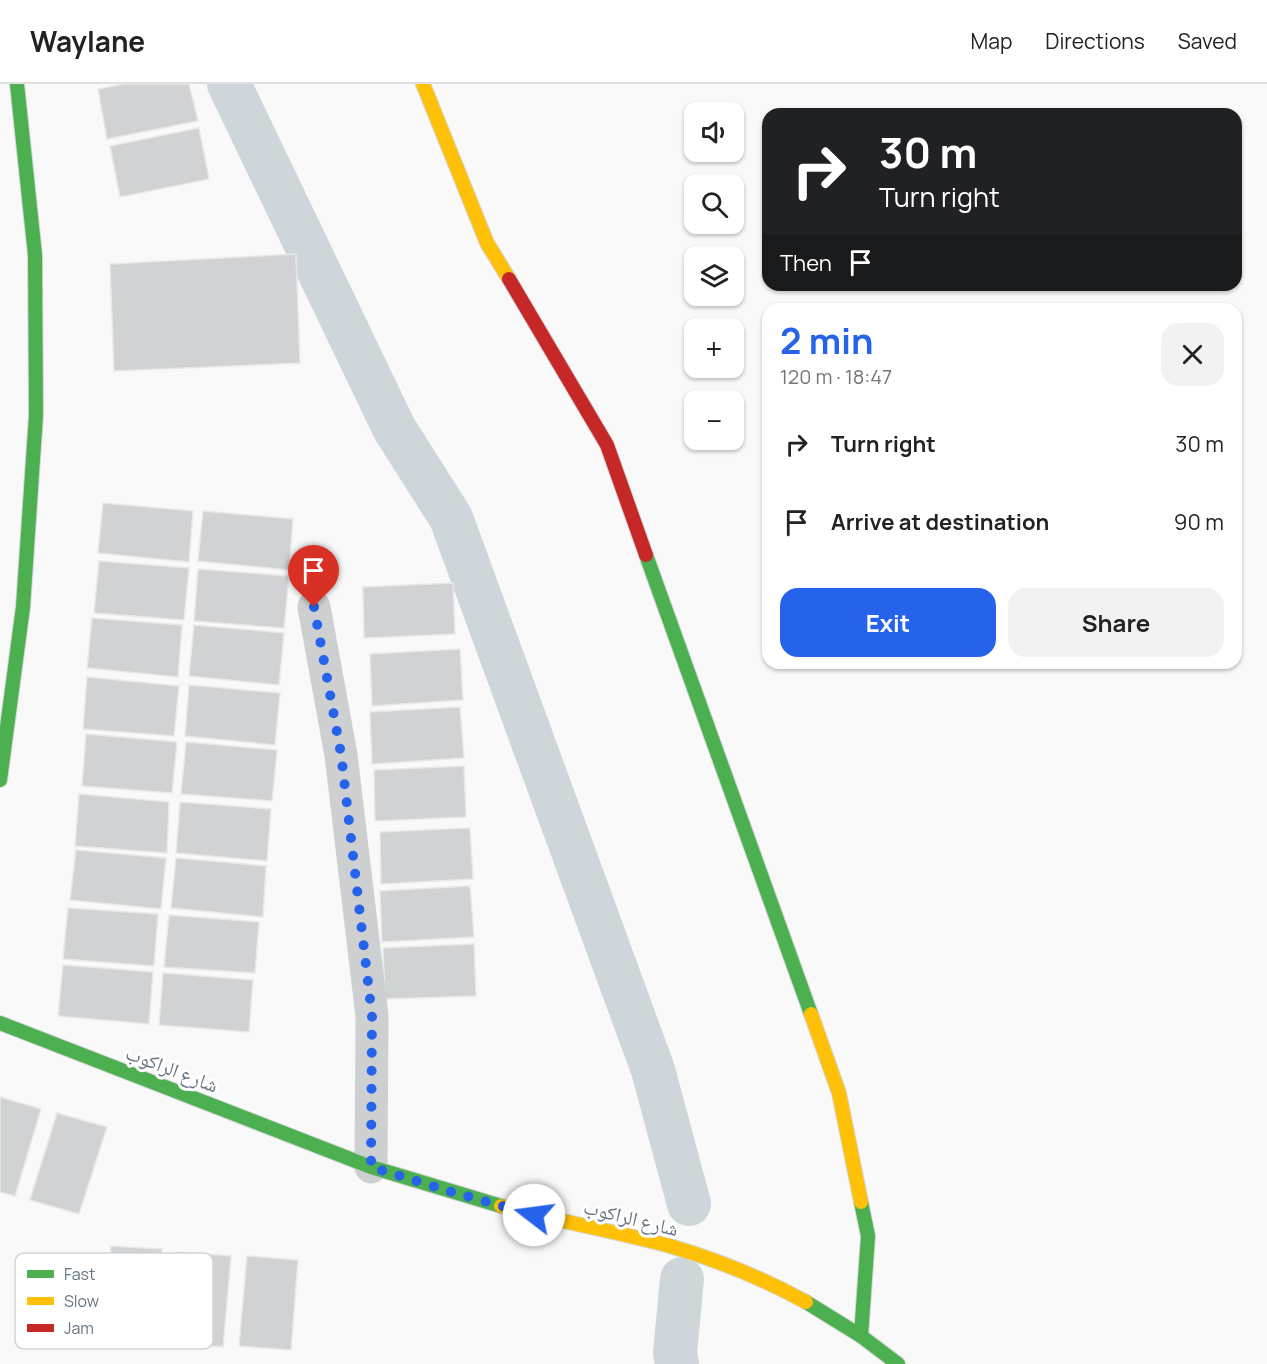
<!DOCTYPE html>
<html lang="en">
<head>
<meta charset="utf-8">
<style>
	body { margin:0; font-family:Manrope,"Noto Naskh Arabic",sans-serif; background:#f2f2f2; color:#222; height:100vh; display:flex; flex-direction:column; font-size:22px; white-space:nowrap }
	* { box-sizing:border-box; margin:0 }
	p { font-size:20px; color:#767676 }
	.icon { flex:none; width:33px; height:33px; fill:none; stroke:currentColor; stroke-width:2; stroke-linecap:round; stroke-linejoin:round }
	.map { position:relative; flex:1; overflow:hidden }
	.details { position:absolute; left:762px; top:219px; width:480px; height:366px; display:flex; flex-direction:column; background:#fff; border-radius:18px; box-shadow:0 2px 4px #0004 }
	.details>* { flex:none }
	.banner { position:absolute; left:762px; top:24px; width:480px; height:183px; border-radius:18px; box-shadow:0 2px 4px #0004; background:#202124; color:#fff; overflow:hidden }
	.controls { position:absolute; left:684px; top:18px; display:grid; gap:12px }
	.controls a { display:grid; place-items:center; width:60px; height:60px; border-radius:12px; background:#fff; box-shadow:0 2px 4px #0004; font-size:30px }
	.pin { position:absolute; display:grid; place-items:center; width:51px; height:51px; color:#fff; margin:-62px -26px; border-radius:50% 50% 50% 0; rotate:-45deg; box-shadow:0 0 6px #0007 }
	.pin .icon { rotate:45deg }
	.me { position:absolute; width:66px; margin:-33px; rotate:285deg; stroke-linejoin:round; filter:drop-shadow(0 0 4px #0008) }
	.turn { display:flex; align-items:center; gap:21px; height:126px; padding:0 18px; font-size:27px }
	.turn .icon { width:78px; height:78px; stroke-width:2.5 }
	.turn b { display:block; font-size:42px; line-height:51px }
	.then { display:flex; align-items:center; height:57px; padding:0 18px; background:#0003; gap:12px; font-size:22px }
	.round { display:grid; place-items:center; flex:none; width:63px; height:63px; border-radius:18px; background:#f2f2f2 }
	.head { display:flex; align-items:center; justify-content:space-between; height:102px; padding:0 18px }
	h1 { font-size:36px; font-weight:700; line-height:45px; color:#2563eb }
	.button { display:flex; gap:12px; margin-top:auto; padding:12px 18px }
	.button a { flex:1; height:69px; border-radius:18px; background:#2563eb; color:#fff; font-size:24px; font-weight:700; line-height:69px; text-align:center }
	.button a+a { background:#f2f2f2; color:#222 }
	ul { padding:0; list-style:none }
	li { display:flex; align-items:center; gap:18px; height:78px; padding:0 18px }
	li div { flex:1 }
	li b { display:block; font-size:22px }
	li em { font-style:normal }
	header { display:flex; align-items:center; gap:36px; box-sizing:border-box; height:84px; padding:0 30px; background:#fff; border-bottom:2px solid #e0e0e0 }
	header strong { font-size:28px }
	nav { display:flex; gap:33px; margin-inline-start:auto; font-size:21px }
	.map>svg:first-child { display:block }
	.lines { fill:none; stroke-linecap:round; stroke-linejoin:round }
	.canal { stroke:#ced6d9; stroke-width:44 }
	.building { fill:#d0d2d3; stroke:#e8e8e8; stroke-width:1.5 }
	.fast-casing { stroke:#d5d6d7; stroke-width:16 }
	.slow-casing { stroke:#d5d6d7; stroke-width:16 }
	.jam-casing { stroke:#d5d6d7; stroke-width:16 }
	.street { stroke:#cecfd0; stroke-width:33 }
	.fast { stroke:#4caf50; stroke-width:14 }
	.slow { stroke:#ffc107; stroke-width:14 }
	.jam { stroke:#c62828; stroke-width:14 }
	.route { stroke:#2563eb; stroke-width:10; stroke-dasharray:0 18 }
	.labels { text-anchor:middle; stroke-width:6; stroke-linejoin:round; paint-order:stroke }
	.street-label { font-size:20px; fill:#657683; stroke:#fff }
	.key { fill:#fff; stroke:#d1d6da; stroke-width:1.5 }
	.key-label { font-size:16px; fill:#657683 }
</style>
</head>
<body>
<header>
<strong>Waylane</strong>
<nav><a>Map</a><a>Directions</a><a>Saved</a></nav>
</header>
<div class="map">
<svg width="1267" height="1280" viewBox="0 0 1267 1280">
	<rect width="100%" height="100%" fill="#f9f9f9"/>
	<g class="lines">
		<!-- canal -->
		<g class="canal">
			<path d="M229,0L394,344L451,434L653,986L689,1120"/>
			<path d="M677,1280L675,1269L682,1195"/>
		</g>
	</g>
	<!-- building -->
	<g class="building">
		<path d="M124,0H189L198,37L107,55L98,5Z"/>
		<path d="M199,44L209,95L120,113L110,62Z"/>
		<path d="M296,170L300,279L114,287L110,180Z"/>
		<path d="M103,419L193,427L189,478L98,469Z"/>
		<path d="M203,427L293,435L289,486L198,477Z"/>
		<path d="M99,477L189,484L184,536L94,529Z"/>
		<path d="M198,485L289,492L284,544L194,537Z"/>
		<path d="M453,499L455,550L364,554L363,503Z"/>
		<path d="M92,534L182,541L178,593L87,584Z"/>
		<path d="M194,541L284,549L279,601L189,592Z"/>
		<path d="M460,565L463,616L372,622L370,570Z"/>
		<path d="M87,593L179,602L174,652L83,645Z"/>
		<path d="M189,601L280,609L275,661L185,652Z"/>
		<path d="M460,623L464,674L372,680L370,628Z"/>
		<path d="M86,650L177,658L172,709L82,702Z"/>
		<path d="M186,658L277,666L272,717L181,710Z"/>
		<path d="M464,682L466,733L375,737L374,686Z"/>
		<path d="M79,710L169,718L167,769L75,762Z"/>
		<path d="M180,718L271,725L267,777L176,769Z"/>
		<path d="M470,744L473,795L381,800L380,748Z"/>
		<path d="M76,766L166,774L161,825L70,816Z"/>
		<path d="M176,774L266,782L263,833L171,824Z"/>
		<path d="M470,802L474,853L382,858L380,807Z"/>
		<path d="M68,824L158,830L154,882L63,875Z"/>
		<path d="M169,831L259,838L255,889L164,883Z"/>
		<path d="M474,860L476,912L385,915L383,864Z"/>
		<path d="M63,881L153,888L149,940L58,932Z"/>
		<path d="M163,889L253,896L249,948L159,941Z"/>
		<path d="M0,1013L41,1025L15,1112L0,1108Z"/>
		<path d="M57,1029L107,1043L79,1130L30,1116Z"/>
		<path d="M111,1162L162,1165L155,1256L103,1252Z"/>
		<path d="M179,1168L231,1172L223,1263L171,1258Z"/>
		<path d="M247,1172L298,1176L291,1266L239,1262Z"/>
	</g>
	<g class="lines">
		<defs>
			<g id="fast">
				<path d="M646,471L811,930"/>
				<path d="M0,696L23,523L36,331L35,171L17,0"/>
				<path d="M0,939L371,1083L501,1122"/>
				<path d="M806,1218L861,1252L898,1280"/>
				<path d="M861,1252L868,1152L861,1118"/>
			</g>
			<g id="slow">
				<path d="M423,0L487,159L509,195"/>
				<path d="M811,930L839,1009L861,1118"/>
				<path d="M501,1122C557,1137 614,1147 670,1162C718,1176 762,1194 806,1218"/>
			</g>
			<path id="jam" d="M509,195L607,361L646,471"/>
		</defs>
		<!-- fast casing -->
		<use href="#fast" class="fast-casing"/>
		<!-- slow casing -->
		<use href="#slow" class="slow-casing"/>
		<!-- jam casing -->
		<use href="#jam" class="jam-casing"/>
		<!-- street -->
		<path class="street" d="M314,523L341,671L372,932L371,1083"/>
		<!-- fast -->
		<use href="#fast" class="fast"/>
		<!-- slow -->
		<use href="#slow" class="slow"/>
		<!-- jam -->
		<use href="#jam" class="jam"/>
	</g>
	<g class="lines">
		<!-- route -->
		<path class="route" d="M314,523L341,670L372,932L371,1083L452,1108L534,1131"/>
	</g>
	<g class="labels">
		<!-- street labels -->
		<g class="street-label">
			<text transform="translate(172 985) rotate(21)" y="7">شارع الراكوب</text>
			<text transform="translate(631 1134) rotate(14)" y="7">شارع الراكوب</text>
		</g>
	</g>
	<!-- legend -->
	<rect x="15" y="1169" width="198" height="96" rx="9" class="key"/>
	<rect x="27" y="1186" width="27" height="8" fill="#4caf50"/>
	<rect x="27" y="1213" width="27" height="8" fill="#ffc107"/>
	<rect x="27" y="1240" width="27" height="8" fill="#c62828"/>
	<g class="key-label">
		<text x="64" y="1196">Fast</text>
		<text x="64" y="1223">Slow</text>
		<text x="64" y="1250">Jam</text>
	</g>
</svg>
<div class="controls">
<a><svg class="icon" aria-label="sound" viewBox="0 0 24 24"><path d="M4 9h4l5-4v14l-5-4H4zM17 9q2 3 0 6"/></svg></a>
<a><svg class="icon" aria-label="search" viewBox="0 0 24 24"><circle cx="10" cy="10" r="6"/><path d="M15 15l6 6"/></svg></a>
<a><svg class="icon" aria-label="layers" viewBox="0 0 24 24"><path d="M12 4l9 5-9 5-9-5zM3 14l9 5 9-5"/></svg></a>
<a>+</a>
<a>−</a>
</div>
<div class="pin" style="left:314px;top:523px;background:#d93025"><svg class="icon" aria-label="arrive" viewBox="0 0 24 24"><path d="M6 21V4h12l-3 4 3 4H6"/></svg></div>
<svg class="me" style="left:534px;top:1131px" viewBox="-20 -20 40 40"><circle r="19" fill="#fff"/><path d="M0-13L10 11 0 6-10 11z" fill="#2563eb"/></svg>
<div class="banner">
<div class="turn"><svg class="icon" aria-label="right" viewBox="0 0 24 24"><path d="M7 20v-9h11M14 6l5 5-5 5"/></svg><div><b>30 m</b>Turn right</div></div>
<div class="then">Then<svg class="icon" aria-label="arrive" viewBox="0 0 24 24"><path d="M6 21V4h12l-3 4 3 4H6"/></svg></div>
</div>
<section class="details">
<div class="head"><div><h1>2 min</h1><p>120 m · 18:47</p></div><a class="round"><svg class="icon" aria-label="close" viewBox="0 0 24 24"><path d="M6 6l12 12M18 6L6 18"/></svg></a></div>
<ul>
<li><svg class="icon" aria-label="right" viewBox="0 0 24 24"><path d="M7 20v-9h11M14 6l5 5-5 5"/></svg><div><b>Turn right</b></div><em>30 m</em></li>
<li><svg class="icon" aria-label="arrive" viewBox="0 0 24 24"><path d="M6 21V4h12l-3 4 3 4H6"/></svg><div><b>Arrive at destination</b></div><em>90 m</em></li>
</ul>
<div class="button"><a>Exit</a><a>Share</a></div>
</section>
</div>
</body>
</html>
